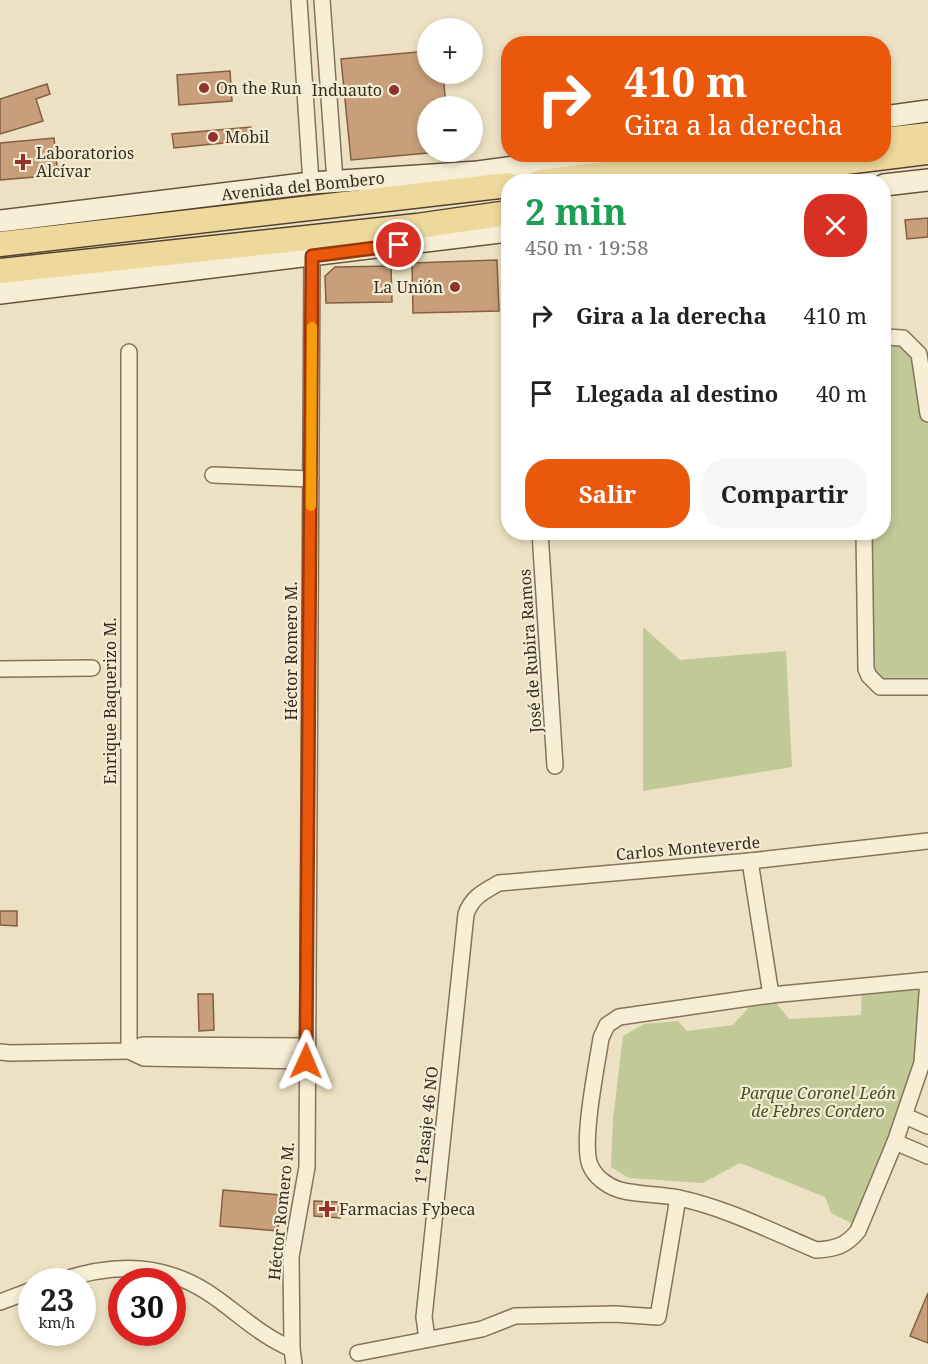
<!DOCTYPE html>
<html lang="es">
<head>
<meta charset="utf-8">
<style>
	body { margin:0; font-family:"Noto Serif",serif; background:#f6f6f6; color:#222; height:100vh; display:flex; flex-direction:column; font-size:22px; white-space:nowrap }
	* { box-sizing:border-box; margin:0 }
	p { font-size:20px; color:#767676 }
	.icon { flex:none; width:33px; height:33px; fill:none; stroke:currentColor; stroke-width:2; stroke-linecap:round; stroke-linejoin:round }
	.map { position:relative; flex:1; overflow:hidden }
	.drawer { position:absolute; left:501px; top:174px; width:390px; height:366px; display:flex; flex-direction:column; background:#fff; border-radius:24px; box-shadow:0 3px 9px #0003 }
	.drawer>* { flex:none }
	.guide { position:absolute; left:501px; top:36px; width:390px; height:126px; border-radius:24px; box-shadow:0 3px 9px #0003; background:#ea580c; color:#fff; overflow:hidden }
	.controls { position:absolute; left:417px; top:18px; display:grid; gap:12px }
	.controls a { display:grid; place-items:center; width:66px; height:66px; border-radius:50%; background:#fff; box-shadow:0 3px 9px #0003; font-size:30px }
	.speed { position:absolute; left:18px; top:1268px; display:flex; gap:12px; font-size:30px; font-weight:700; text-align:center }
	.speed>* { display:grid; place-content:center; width:78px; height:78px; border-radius:50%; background:#fff; box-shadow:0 3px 9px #0003; line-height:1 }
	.speed small { font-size:15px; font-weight:400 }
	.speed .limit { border:9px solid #d22; background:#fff; color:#111 }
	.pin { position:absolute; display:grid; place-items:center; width:51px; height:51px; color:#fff; margin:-26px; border:3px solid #fff; border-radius:50%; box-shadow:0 2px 6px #0007 }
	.me { position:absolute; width:66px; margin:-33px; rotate:1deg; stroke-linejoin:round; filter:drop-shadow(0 0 4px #0008) }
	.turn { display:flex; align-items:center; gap:21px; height:126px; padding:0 24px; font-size:27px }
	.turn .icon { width:78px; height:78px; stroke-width:2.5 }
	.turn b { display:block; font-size:42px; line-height:51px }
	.round { display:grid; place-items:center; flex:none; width:63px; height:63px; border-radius:24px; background:#f6f6f6 }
	.head { display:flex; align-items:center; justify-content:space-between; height:102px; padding:0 24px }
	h1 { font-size:36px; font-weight:700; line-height:45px; color:#1e9e55 }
	.primary-button { display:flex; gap:12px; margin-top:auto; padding:12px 24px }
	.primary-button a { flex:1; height:69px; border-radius:24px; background:#ea580c; color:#fff; font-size:24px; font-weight:700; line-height:69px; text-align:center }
	.primary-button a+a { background:#f6f6f6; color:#222 }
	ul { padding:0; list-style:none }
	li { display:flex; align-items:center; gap:18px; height:78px; padding:0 24px }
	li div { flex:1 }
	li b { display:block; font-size:22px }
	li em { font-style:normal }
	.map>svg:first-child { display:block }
	.green { fill:#c1c997 }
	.building { fill:#c89f7a; stroke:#835f41; stroke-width:1.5 }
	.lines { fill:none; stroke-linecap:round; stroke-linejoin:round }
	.minor-casing { stroke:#85735a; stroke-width:18 }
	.secondary-casing { stroke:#67543e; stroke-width:24 }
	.primary-casing { stroke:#53412f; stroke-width:27 }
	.minor { stroke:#f7efd5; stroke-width:15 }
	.secondary { stroke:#f7efd5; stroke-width:21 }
	.primary { stroke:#eed99c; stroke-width:24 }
	.route-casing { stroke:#983908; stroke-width:15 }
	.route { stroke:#ea580c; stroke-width:10 }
	.slow { stroke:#f59e0b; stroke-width:10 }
	.poi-dot { fill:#91322d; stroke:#f4ecd2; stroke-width:2 }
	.labels { text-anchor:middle; stroke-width:4.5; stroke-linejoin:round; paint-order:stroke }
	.poi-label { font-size:16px; fill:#352b1e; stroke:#f4ecd2; text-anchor:start }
	.street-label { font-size:16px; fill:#352b1e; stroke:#f4ecd2 }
	.park-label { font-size:16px; font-style:italic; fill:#445125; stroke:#f4ecd2 }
</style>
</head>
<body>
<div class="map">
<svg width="928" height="1364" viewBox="0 0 928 1364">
	<rect width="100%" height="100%" fill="#ece2c3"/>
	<!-- green -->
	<g class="green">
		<path d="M884,337L919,354L928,414V687H880L869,676L864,533L884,532Z"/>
		<path d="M643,627L680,660L786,651L792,767L643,791Z"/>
		<path d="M928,980L922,1063L859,1227L831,1213L825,1197L740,1163L703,1183L629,1178L611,1167L613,1119L623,1036L644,1024L678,1021L687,1031L733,1025L751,1005L776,1003L789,1019L861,1015L862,986Z"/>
	</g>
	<!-- building -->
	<g class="building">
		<path d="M428,51V74H443L446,106H428V153L351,160L341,59Z"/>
		<path d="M230,71L232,101L179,105L177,75Z"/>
		<path d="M47,84L50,94L36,99L43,121L0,134V99Z"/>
		<path d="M251,127L253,140L174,148L172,134Z"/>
		<path d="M54,138L58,175L0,180V143Z"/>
		<path d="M928,218V237L907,239L905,220Z"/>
		<path d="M497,260L499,311L413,313L412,263Z"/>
		<path d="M391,266L392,302L326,303L325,276L335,267Z"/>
		<path d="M0,911H17V926L0,925Z"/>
		<path d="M198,994H213L214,1030L199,1031Z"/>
		<path d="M223,1190L281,1195L278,1231L220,1226Z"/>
		<path d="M314,1201L340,1202V1218L314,1216Z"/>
		<path d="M928,1293V1343L910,1336Z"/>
	</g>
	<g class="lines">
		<defs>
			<g id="minor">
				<path d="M299,0L311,183"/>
				<path d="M322,0L335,181"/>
				<path d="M884,337L903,338L919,354L928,414"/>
				<path d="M213,475L311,479"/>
				<path d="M540,532L555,766"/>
				<path d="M864,532L866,669L869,676L880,687H928"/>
				<path d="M0,669L92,668"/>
				<path d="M750,861L771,995"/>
				<path d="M928,980L922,1063L895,1142L858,1231C846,1246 835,1249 816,1250C771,1231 726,1208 679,1198C660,1194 639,1195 620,1190C607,1186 595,1177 590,1165C581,1142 597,1065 601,1038L607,1025L619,1017L771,995Z"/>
				<path d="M129,1051V352"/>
				<path d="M129,1051L144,1058L306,1061"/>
				<path d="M0,1052L10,1053L129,1051L143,1045L306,1046"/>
				<path d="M905,1116L928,1126"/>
				<path d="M895,1142L928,1156"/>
				<path d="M59,1281C115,1262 166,1262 216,1298C241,1316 263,1337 292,1349"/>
				<path d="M0,1302L32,1290"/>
				<path d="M427,1339L424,1317L466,914C472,897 483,892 499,883L750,861L928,841"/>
				<path d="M358,1353L482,1329L515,1316L615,1314L658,1317L678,1198"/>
				<path d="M294,1364L292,1349L291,1257L307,1167L312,256"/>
			</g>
			<g id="secondary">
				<path d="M884,117L928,111"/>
				<path d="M884,185L928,180"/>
				<path d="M0,221L311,183L478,172L606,154"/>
				<path d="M0,293L508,231"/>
			</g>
			<g id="primary">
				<path d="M884,140L928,135"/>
				<path d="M540,182L765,154"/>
				<path d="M684,182L928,152"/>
				<path d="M0,244L508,185"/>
				<path d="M0,271L417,226L508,213"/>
			</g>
		</defs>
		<!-- minor casing -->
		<use href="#minor" class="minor-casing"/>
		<!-- secondary casing -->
		<use href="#secondary" class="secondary-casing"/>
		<!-- primary casing -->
		<use href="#primary" class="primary-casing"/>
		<!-- minor -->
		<use href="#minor" class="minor"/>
		<!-- secondary -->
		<use href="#secondary" class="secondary"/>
		<!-- primary -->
		<use href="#primary" class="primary"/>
	</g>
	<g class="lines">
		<defs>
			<path id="route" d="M306,1061L312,256L399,245"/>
		</defs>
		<!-- route casing -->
		<use href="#route" class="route-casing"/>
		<!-- route -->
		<use href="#route" class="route"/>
		<!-- slow -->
		<path class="slow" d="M311,506L312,327"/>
	</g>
	<!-- markers -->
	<g class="poi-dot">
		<circle cx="204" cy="88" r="6"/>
		<circle cx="394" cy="90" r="6"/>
		<circle cx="213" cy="137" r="6"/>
		<path d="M20 153h6v6h6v6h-6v6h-6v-6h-6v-6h6z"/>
		<circle cx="455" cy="287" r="6"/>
		<path d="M324 1200h6v6h6v6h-6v6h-6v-6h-6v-6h6z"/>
	</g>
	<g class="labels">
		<!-- poi labels -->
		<g class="poi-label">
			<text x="216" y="94">On the Run</text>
			<text x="382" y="96" text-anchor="end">Induauto</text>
			<text x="225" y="143">Mobil</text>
			<text x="36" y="159">Laboratorios<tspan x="36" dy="18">Alcívar</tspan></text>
			<text x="443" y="293" text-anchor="end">La Unión</text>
			<text x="339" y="1215">Farmacias Fybeca</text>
		</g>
		<!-- street labels -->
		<g class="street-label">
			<text transform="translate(303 186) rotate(-6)" y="6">Avenida del Bombero</text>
			<text transform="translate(291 651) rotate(-90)" y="6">Héctor Romero M.</text>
			<text transform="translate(530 651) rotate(-94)" y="6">José de Rubira Ramos</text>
			<text transform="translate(110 701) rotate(-90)" y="6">Enrique Baquerizo M.</text>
			<text transform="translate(688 848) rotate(-5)" y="6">Carlos Monteverde</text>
			<text transform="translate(426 1125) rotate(-84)" y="6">1° Pasaje 46 NO</text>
			<text transform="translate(281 1211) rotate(-84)" y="6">Héctor Romero M.</text>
		</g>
		<!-- park labels -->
		<g class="park-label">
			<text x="818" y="1099">Parque Coronel León<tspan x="818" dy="18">de Febres Cordero</tspan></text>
		</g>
	</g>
</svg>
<div class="controls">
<a>+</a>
<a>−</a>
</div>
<div class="speed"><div>23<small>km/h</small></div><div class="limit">30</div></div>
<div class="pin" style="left:399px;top:245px;background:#d93025"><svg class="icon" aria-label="arrive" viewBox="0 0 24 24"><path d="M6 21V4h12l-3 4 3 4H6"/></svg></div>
<svg class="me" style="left:306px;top:1061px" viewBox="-20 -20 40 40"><path d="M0-17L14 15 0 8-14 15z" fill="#ea580c" stroke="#fff" stroke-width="4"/></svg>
<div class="guide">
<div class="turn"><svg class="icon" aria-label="right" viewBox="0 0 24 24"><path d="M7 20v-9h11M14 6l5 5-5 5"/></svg><div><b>410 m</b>Gira a la derecha</div></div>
</div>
<section class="drawer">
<div class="head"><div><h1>2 min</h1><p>450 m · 19:58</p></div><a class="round" style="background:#d93025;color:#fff"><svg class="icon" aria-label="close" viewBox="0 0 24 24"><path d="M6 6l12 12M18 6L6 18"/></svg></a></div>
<ul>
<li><svg class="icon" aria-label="right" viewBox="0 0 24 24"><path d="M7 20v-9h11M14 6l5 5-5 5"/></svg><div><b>Gira a la derecha</b></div><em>410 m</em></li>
<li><svg class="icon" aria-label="arrive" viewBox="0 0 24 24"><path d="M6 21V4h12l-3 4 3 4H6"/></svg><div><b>Llegada al destino</b></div><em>40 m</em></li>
</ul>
<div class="primary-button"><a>Salir</a><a>Compartir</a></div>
</section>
</div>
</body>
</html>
